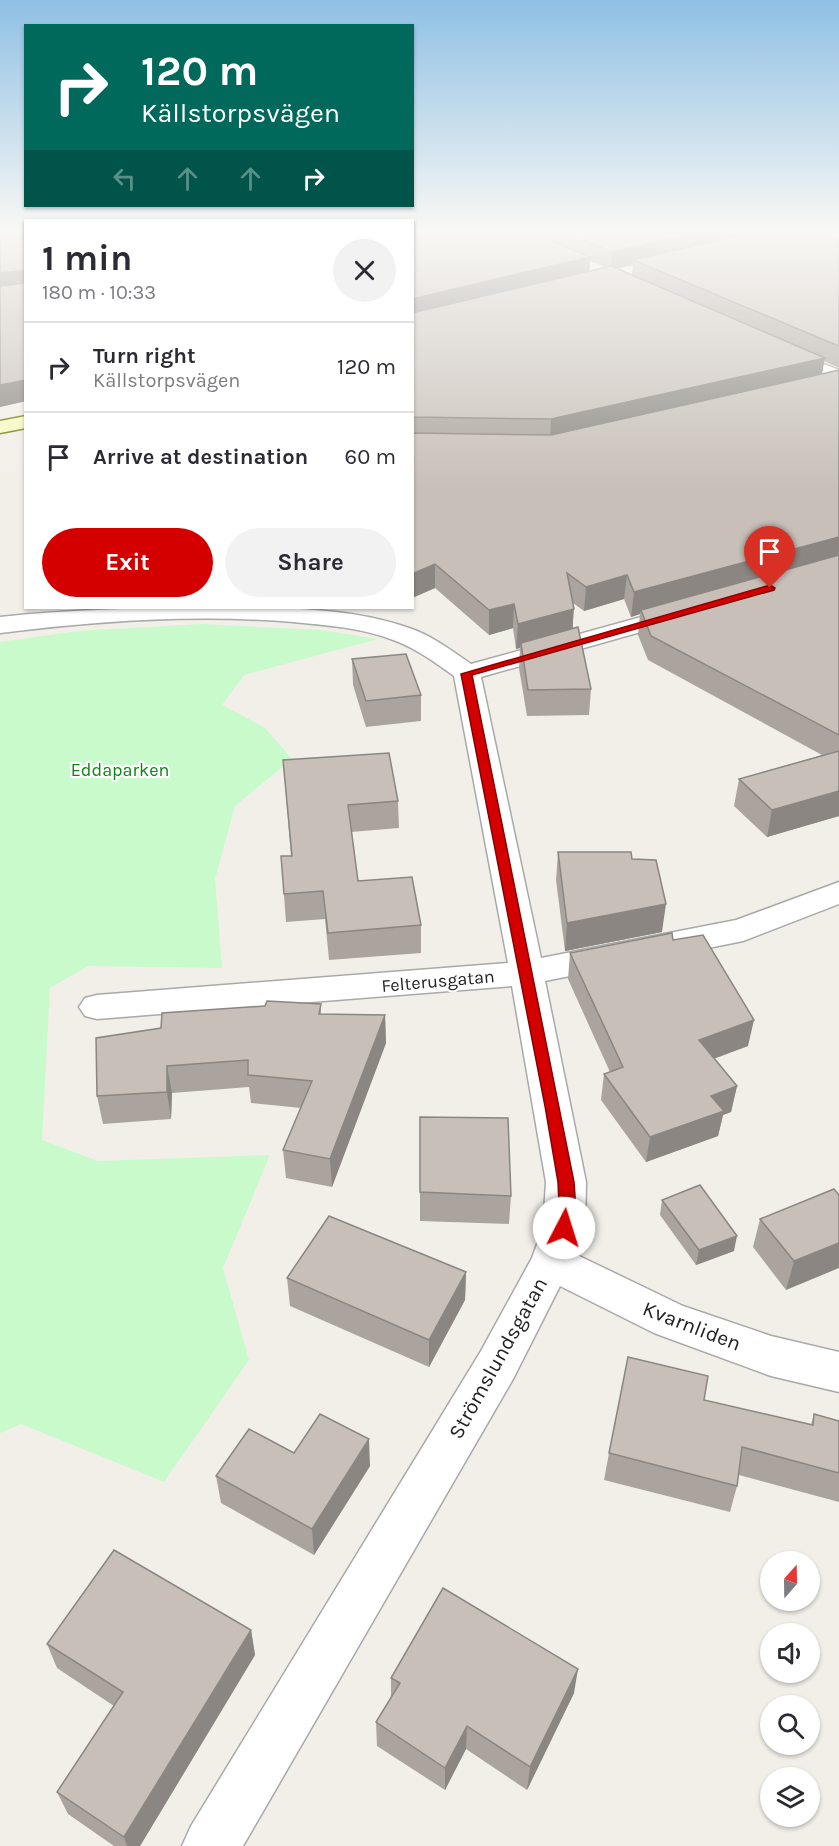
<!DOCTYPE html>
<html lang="en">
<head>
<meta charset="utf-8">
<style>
	body { margin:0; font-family:Karla,sans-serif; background:#f2f2f3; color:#2b2b33; height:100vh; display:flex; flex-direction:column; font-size:22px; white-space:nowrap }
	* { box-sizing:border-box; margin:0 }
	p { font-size:20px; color:#7c7c81 }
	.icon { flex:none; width:33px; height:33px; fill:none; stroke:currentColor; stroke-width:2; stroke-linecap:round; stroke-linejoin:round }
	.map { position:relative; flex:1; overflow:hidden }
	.drawer { position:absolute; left:24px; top:219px; width:390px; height:390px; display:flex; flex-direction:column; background:#fff; border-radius:0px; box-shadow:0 2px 4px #0004 }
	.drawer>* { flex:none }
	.banner { position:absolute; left:24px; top:24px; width:390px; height:183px; border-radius:0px; box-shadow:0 2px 4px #0004; background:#00695c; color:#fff; overflow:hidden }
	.needle { width:39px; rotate:20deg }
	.fabs { position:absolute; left:760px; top:1551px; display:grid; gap:12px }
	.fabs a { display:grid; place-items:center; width:60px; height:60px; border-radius:50%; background:#fff; box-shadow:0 2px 4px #0004; font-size:30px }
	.pin { position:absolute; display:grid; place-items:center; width:51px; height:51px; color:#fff; margin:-62px -26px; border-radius:50% 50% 50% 0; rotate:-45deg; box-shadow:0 0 6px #0007 }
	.pin .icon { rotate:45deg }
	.me { position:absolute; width:66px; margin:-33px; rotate:5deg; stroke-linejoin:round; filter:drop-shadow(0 0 4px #0008) }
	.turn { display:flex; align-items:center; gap:21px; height:126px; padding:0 18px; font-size:27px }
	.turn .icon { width:78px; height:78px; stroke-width:2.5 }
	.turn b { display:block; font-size:42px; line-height:51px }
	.lanes { display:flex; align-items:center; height:57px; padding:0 18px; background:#0003; justify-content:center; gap:30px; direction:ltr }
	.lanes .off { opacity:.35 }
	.round { display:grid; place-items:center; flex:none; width:63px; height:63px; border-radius:32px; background:#f2f2f3 }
	.overview { display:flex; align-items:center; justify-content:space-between; height:102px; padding:0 18px }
	h1 { font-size:36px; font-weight:700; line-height:45px }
	.button { display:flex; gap:12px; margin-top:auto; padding:12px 18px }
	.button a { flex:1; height:69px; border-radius:36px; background:#d40000; color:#fff; font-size:24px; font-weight:700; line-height:69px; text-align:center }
	.button a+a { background:#f2f2f3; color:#2b2b33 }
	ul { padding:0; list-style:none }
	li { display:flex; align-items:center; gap:18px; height:90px; padding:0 18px; border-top:2px solid #e1e1e2 }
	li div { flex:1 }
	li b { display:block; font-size:22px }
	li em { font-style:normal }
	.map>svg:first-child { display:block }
	.park { fill:#c8facc }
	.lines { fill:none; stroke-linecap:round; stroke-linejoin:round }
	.street-casing { stroke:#a9a9a9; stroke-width:3 }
	.secondary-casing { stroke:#707d05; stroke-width:3 }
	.street { fill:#fff; fill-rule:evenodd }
	.secondary { fill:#f7fabf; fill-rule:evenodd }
	.wall { fill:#aba49e; fill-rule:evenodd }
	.shaded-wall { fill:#8b8681 }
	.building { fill:#c7bfb8; stroke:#8b8681; stroke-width:1.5 }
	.route { fill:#d40000; stroke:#8a0000; stroke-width:1.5 }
	.labels { text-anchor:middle; stroke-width:4.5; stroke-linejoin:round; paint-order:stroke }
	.park-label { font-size:18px; fill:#0c8416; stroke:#fff }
	.street-label { font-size:18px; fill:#222; stroke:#fff }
	.near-street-label { font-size:21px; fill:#222; stroke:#fff }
</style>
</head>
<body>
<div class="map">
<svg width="839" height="1846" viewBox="0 0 839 1846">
	<rect width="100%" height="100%" fill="#f2efe9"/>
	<!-- park -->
	<path class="park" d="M202,624L320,630L378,639L244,675L222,705L264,727L292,759L235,806L215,879L222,968L88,966L50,988L42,1140L98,1161L270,1155L223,1268L249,1360L164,1482L21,1424L0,1433V642L78,631Z"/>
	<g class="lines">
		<defs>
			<g id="street">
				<path d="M781,347L839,370V383L775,356L772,352L775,348Z"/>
				<path d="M681,606L690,608L693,613L690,618L481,677L541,958L736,920L839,882V904L743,941L545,981L586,1182L585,1228L575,1254L683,1306L771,1336L839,1352V1392L771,1376L654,1333L560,1286L513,1379L243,1846H182L191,1826L481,1351L532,1258L543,1228L546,1182L512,986L97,1019L85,1016L79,1007L85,998L97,995L508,963L454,676C436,663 417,649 396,641C363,628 327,625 293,622C195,614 97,621 0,633V617C72,609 142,608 214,608C281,608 348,606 412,629C434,637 452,651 471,664Z"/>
			</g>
			<path id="secondary" d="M26,416V428L0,433V421Z"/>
		</defs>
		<!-- street casing -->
		<use href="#street" class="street-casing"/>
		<!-- secondary casing -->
		<use href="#secondary" class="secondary-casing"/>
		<!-- street -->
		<use href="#street" class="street"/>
		<!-- secondary -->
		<use href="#secondary" class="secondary"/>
	</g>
	<!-- wall -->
	<g class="wall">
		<path d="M15,233H26V401L0,407Z"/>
		<path d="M412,233H822L839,240V368L824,361L822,374L839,370V816L767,837L734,806L739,779L822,755L648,660L638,635L640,614L631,617L624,599L584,611L573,603V629L591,689L589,715L527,716L519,668L520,648L516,649L513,628L489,635L435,588L412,598ZM590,261L605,267L589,271ZM633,265L632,275L617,268Z"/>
		<path d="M352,659L421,695V721L366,727L353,685Z"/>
		<path d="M283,760L398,801L399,828L351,832L358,881L421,925V953L329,960L325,919L286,922L281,856H291Z"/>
		<path d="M558,852L632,859L662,932L565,951L556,880Z"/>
		<path d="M673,940L748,1046L714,1058L737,1086L731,1112L723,1115L718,1136L646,1162L601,1100L604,1074L610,1072L568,979L570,953Z"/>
		<path d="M321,1004V1014L385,1015L386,1043L332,1187L286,1178L283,1150L301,1108L251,1103L249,1087L172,1093L171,1119L103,1124L97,1096L96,1038Z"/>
		<path d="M420,1117L511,1196L509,1224L420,1221Z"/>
		<path d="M834,1189L786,1290L753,1247L760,1219Z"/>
		<path d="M662,1200L734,1251L696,1265L660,1215Z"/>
		<path d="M466,1272L465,1300L429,1367L290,1306L287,1278Z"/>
		<path d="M704,1400L811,1425L814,1414L839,1421V1502L739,1475L737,1486L730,1512L604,1480L609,1453Z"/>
		<path d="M370,1466L314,1555L221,1503L216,1476Z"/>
		<path d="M251,1630L255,1655L140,1846H114L68,1814L57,1792L114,1706L57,1668L47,1644Z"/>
		<path d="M391,1678L574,1693L527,1790L466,1749L445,1790L377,1746L376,1722L391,1697Z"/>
	</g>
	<!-- shaded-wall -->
	<g class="shaded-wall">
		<path d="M695,233H766L633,260V265L611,270L612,252Z"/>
		<path d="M590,257L589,275L412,318V299Z"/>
		<path d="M24,270L26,289L0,292V273Z"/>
		<path d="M825,358L821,378L550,441L551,419Z"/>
		<path d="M26,380V401L0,407V385Z"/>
		<path d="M839,537V560L641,610L640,614L631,617L634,592Z"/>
		<path d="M435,564V588L412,598V574Z"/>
		<path d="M627,575L624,599L584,611L586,587Z"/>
		<path d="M514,604L513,628L489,635V610Z"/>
		<path d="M574,609L572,633L521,643L520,648L516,649L518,624Z"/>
		<path d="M839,791V816L767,837L772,810Z"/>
		<path d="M666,904L662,932L565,951L567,923Z"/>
		<path d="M385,1015L386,1043L332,1187L330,1159Z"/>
		<path d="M754,1020L748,1046L695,1066L699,1040Z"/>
		<path d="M167,1066L172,1093L171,1119L167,1092Z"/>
		<path d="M737,1086L731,1112L723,1115L718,1136L646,1162L650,1137L711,1096Z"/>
		<path d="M737,1236L734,1251L696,1265L699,1250Z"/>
		<path d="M839,1243V1268L786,1290L794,1261Z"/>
		<path d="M466,1272L465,1300L429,1367V1340Z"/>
		<path d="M369,1439L370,1466L314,1555L312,1529Z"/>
		<path d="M251,1630L255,1655L140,1846H127L124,1837Z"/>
		<path d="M578,1669L574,1693L527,1790L530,1767Z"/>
		<path d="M467,1726L466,1749L445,1790V1768Z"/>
	</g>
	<!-- building -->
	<g class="building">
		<path d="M0,233H15L22,236L25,234L26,233V380L0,385V286L24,283V270L0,273Z"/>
		<path d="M412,233H534L590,257L412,299Z"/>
		<path d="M566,233H695L612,252Z"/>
		<path d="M750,233H822L839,240V346L633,260Z"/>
		<path d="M611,266L825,358L551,419L412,417V313Z"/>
		<path d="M839,370V537L634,592L627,575L586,587L567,573L574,609L518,624L514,604L489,610L435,564L412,574V433L551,435Z"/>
		<path d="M839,555V735L651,636L641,610Z"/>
		<path d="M578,627L591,689L528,690L521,643Z"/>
		<path d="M406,654L421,695L366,701L352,659Z"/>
		<path d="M839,751V791L772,810L739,779Z"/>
		<path d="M389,753L398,801L348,805L358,881L412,877L421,925L328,933L323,891L284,894L281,856H292L283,760Z"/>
		<path d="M558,852H631L632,859L656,860L666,904L567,923Z"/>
		<path d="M672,933L673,940L703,935L754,1020L699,1040L737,1086L711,1096L724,1111L650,1137L604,1074L623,1067L570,953Z"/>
		<path d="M267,1001L321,1004L319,1014L385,1015L330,1159L283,1150L312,1081L248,1075V1060L167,1066V1092L97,1096L96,1038L161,1028L162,1013L265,1006Z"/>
		<path d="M420,1117L508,1118L511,1196L420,1192Z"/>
		<path d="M700,1185L737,1236L699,1250L662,1200Z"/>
		<path d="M834,1189L839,1195V1243L794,1261L760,1219Z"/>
		<path d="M329,1216L466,1272L429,1340L287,1278Z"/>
		<path d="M628,1357L708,1376L704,1400L813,1425L814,1414L839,1421V1473L742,1447L737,1486L609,1453Z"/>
		<path d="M320,1414L369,1439L312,1529L216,1476L249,1429L294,1453Z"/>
		<path d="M114,1550L251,1630L124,1837L57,1792L123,1692L47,1644Z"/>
		<path d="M443,1588L578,1669L530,1767L467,1726L445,1768L376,1722L400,1683L391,1678Z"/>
	</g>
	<!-- sky -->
	<linearGradient id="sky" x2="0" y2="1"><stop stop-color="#8fc0e4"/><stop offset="0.47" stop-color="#f9f8f5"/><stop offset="1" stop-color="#f9f8f5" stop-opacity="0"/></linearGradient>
	<rect width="839" height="491" fill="url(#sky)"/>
	<!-- route -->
	<path class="route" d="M770,585L775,588L774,590L472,675L574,1182C575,1198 578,1218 570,1233H558L556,1228L559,1204L558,1182L545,1106L461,674Z"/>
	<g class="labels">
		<!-- park labels -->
		<g class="park-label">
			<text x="120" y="776">Eddaparken</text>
		</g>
		<!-- street labels -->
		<g class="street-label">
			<text transform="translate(438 981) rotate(-5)" y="6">Felterusgatan</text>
		</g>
		<!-- near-street labels -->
		<g class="near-street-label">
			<text transform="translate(692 1326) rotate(21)" y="7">Kvarnliden</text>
			<text transform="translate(498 1358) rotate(-61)" y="7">Strömslundsgatan</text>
		</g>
	</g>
</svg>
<div class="fabs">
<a><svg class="needle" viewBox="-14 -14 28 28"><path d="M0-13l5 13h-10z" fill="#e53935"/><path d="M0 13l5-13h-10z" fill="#7c7c81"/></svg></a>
<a><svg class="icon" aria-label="sound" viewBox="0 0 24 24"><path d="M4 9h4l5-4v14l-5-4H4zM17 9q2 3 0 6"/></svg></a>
<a><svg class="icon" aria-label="search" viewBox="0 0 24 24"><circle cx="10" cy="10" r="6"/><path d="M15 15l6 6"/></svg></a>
<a><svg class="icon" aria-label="layers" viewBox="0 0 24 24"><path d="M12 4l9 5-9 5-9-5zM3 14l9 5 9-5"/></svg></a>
</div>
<div class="pin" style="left:770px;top:588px;background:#d93025"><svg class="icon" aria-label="arrive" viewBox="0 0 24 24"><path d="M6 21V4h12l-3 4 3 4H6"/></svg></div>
<svg class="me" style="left:564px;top:1228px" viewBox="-20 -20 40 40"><circle r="19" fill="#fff"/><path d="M0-13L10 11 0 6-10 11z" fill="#d40000"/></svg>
<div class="banner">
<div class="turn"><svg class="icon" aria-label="right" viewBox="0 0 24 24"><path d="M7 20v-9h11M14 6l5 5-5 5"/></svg><div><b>120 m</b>Källstorpsvägen</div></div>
<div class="lanes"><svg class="icon off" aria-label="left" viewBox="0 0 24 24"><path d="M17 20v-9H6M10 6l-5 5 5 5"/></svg><svg class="icon off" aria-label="ahead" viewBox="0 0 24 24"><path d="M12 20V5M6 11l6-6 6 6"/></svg><svg class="icon off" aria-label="ahead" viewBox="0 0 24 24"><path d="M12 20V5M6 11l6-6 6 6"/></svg><svg class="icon" aria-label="right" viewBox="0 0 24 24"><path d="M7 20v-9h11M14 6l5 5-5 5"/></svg></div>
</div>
<section class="drawer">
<div class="overview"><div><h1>1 min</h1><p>180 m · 10:33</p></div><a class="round"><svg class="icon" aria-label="close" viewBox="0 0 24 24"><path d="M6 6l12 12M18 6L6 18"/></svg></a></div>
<ul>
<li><svg class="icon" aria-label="right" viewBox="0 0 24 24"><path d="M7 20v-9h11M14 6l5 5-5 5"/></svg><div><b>Turn right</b><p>Källstorpsvägen</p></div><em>120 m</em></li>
<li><svg class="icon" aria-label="arrive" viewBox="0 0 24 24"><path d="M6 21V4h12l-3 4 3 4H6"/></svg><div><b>Arrive at destination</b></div><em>60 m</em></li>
</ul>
<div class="button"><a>Exit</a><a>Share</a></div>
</section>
</div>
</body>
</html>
